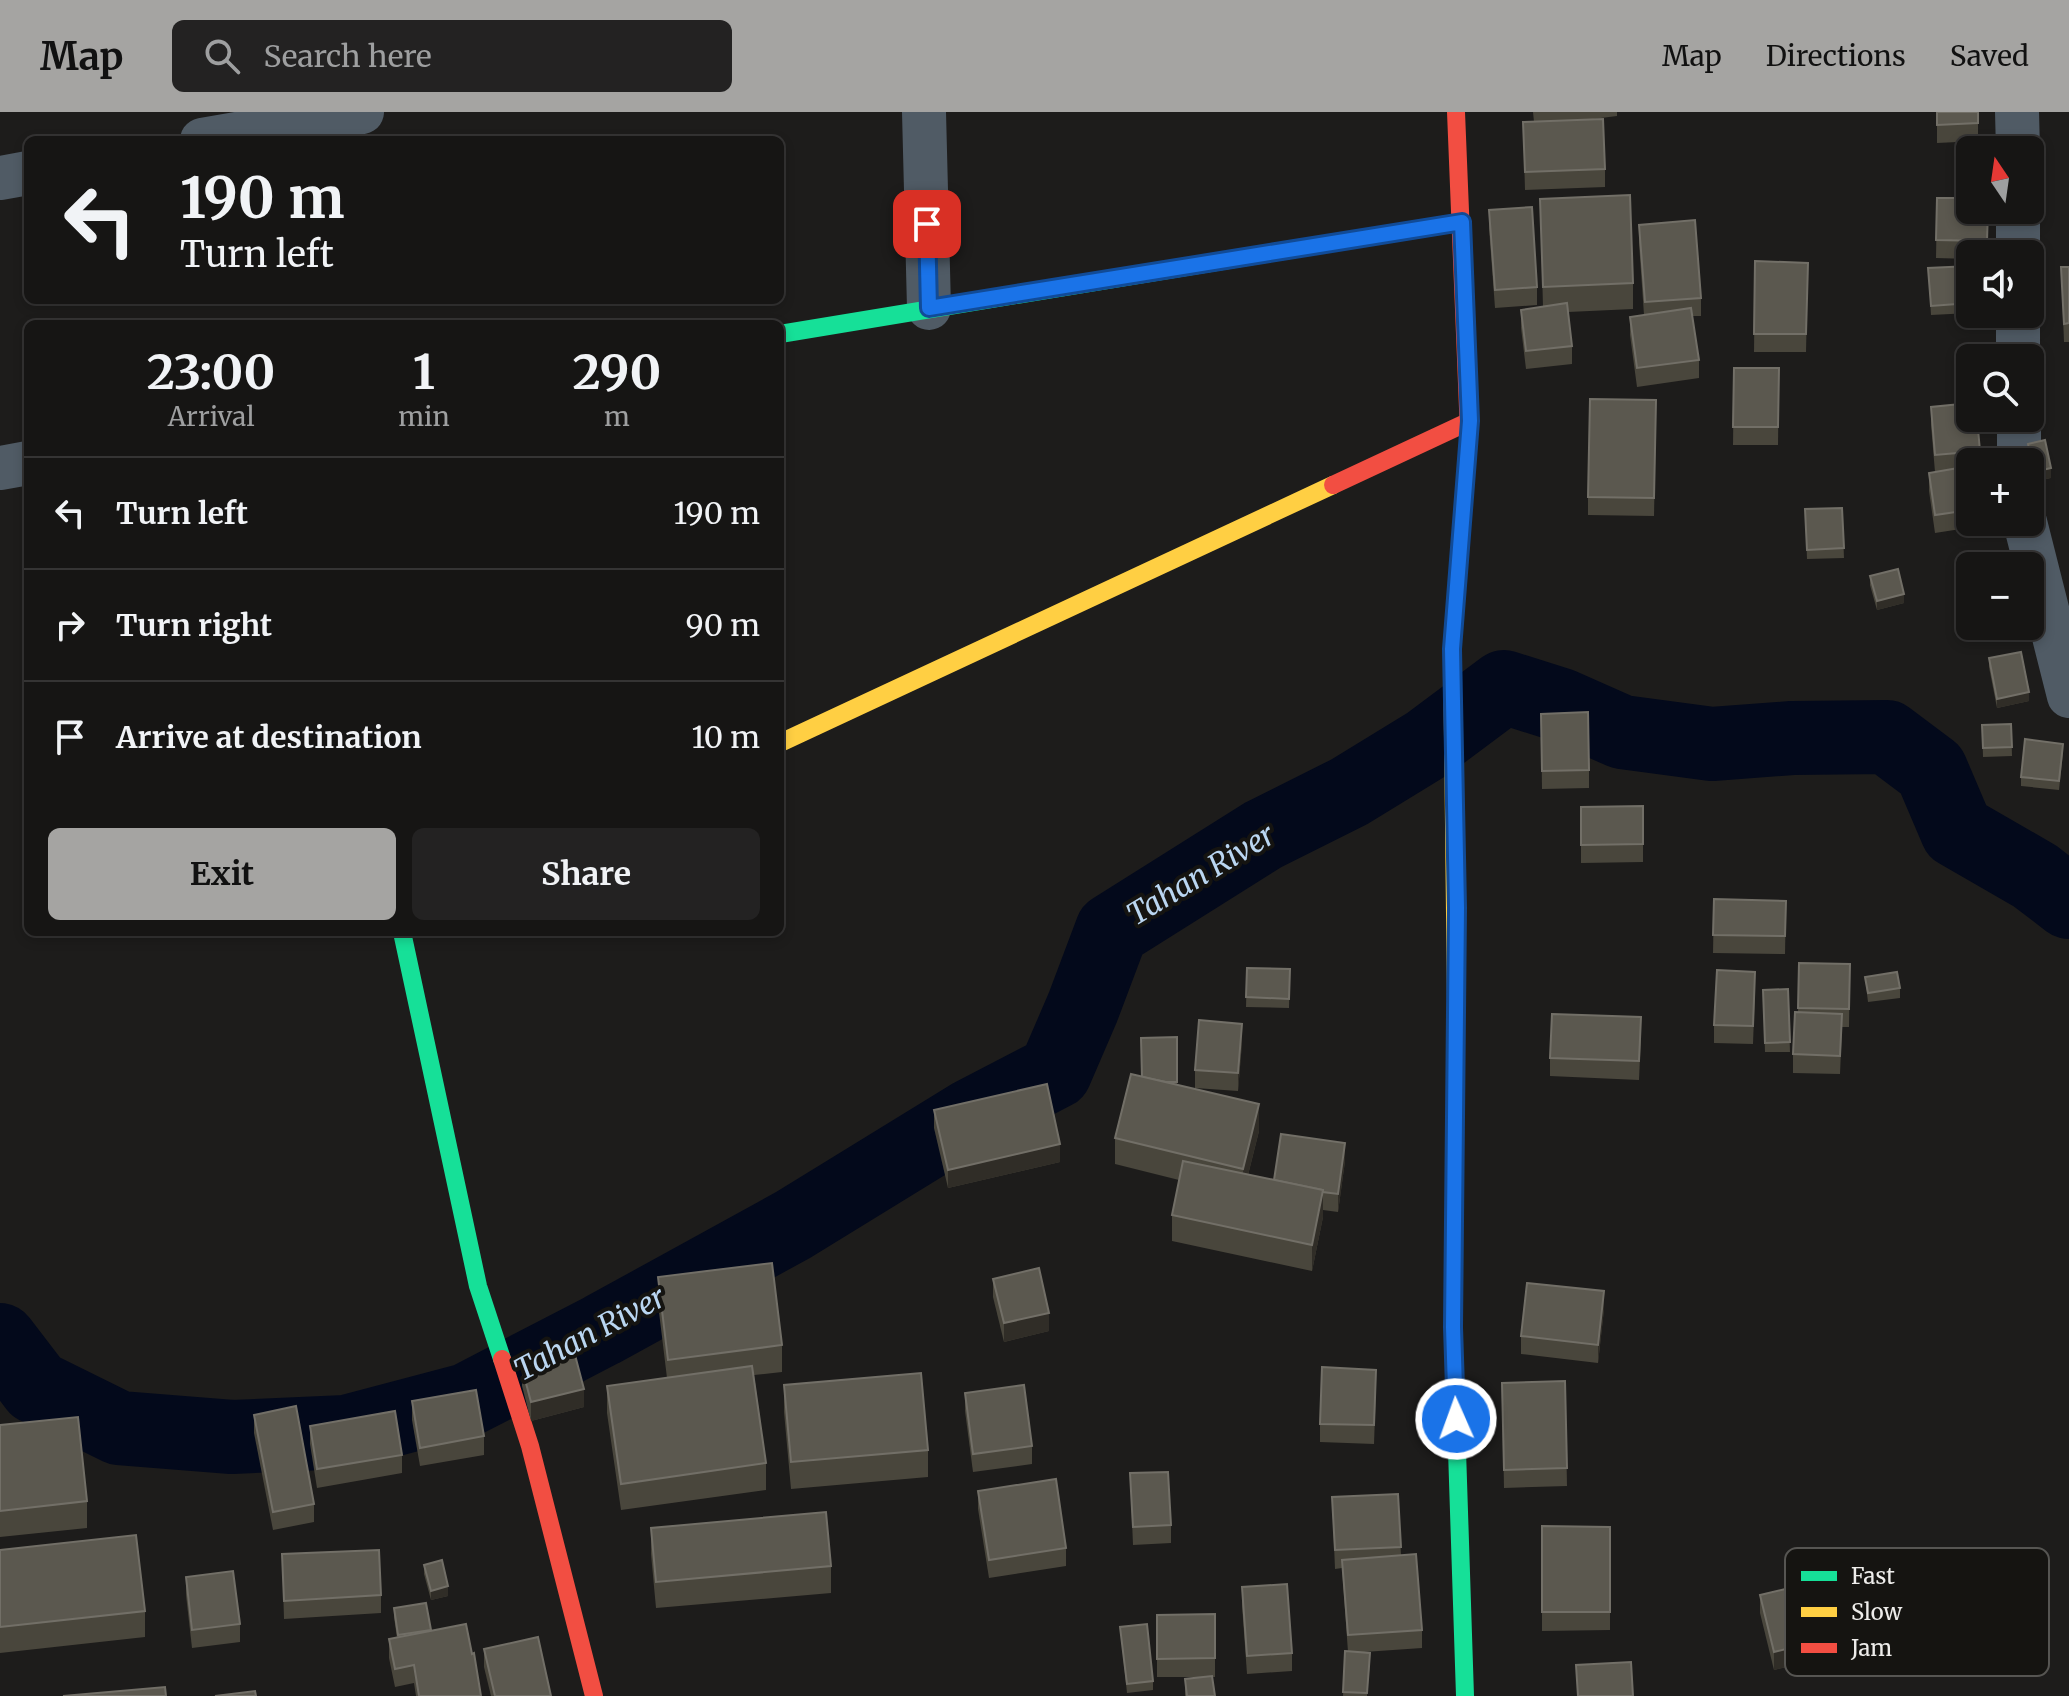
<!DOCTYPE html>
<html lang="en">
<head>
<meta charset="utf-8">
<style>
	body { margin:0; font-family:Merriweather,serif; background:#232222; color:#f1f3f6; height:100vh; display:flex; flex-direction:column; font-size:30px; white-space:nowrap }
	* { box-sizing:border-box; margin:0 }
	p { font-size:26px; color:#9e9fa0 }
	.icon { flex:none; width:44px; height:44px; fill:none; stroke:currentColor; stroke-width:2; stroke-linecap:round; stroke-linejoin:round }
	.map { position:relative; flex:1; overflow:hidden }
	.side { position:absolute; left:24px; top:208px; width:760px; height:616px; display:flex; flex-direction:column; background:#161514; border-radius:12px; box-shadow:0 4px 12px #0003,0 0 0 2px #353434 }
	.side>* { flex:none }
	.hud { position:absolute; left:24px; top:24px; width:760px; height:168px; border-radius:12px; box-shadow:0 4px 12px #0003,0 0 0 2px #353434; background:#161514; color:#f1f3f6; overflow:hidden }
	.needle { width:52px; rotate:347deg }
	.controls { position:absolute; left:1956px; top:24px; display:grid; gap:16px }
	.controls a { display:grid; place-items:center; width:88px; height:88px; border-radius:12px; background:#161514; box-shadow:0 4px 12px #0003,0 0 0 2px #353434; font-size:40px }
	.pin { position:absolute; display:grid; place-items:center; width:68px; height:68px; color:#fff; margin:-34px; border-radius:16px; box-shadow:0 4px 12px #0006 }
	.me { position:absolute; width:88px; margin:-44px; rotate:358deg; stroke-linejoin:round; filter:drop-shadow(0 0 6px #0008) }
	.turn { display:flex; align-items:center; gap:28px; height:168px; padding:0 24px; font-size:36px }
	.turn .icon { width:104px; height:104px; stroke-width:2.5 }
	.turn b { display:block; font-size:56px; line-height:68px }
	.eta { display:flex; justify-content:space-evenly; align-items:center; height:136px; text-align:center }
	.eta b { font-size:48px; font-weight:700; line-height:56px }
	.cta { display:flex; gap:16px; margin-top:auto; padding:16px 24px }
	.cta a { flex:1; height:92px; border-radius:12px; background:#a5a4a2; color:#111; font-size:32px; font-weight:700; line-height:92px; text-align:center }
	.cta a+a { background:#232222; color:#f1f3f6 }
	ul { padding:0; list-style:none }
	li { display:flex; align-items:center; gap:24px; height:112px; padding:0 24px; border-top:2px solid #353434 }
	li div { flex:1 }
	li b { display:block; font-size:30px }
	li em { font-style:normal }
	header { display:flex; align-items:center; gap:48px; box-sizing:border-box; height:112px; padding:0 40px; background:#a5a4a2; color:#111 }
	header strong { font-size:38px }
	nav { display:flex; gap:44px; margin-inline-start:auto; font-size:28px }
	.search { width:560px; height:72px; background:#232222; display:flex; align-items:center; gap:20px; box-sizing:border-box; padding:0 28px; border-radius:12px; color:#9e9fa0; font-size:30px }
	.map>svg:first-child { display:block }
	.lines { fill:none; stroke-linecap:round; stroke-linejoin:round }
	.river { stroke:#03091b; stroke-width:74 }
	.street { stroke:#505b65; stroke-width:44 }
	.fast { stroke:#16e098; stroke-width:18 }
	.slow { stroke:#ffcf43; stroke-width:18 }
	.jam { stroke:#f24e42; stroke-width:18 }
	.wall { fill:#49463c }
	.shaded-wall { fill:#302d27 }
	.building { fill:#5b584f; stroke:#726f67; stroke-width:2 }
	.route-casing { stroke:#114b97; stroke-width:20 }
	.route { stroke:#1a73e8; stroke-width:14 }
	.labels { text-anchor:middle; stroke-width:8; stroke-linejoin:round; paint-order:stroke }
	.water-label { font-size:30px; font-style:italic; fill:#bad6f1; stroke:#151411 }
	.key { fill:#151411; stroke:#565552; stroke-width:2 }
	.key-label { font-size:22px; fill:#eeedeb }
</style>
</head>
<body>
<header>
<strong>Map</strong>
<div class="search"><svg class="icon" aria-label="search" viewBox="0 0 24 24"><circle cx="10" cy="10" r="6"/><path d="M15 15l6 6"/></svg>Search here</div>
<nav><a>Map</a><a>Directions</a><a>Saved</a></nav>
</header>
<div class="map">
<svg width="2069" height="1584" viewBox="0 0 2069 1584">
	<rect width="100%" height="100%" fill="#1d1c1b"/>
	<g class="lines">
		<!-- river -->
		<path class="river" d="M0,1228L36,1275L119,1316L232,1325L346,1320L467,1288L602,1218L793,1113L972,1003L1055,960L1083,895L1112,818L1263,723L1349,680L1429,631L1504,575L1561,593L1622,620L1712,632L1792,626L1887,625L1931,658L1957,719L2035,764L2069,790"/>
		<!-- street -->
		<g class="street">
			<path d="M924,0L929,196"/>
			<path d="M2017,0L2018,38"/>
			<path d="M202,28L362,0"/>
			<path d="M0,66L28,61"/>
			<path d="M2018,98V142"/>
			<path d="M2018,202V246"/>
			<path d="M2019,306V350"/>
			<path d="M0,356L28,351"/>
			<path d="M2025,410L2069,584"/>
		</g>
		<!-- fast -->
		<g class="fast">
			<path d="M780,222L1289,138"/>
			<path d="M402,820L478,1174L502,1247"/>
			<path d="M1456,890L1453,1215L1465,1584"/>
		</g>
		<!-- slow -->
		<g class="slow">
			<path d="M1289,138L1462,110"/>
			<path d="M780,631L1333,373"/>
			<path d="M1456,890L1452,537L1469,321"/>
		</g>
		<!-- jam -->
		<g class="jam">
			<path d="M1456,0L1469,321"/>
			<path d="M1333,373L1470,309"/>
			<path d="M502,1247L530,1334L594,1584"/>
		</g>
	</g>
	<!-- wall -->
	<g class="wall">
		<path d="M1533,0H1617V4L1593,7L1605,57V75L1525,78L1523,10H1534Z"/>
		<path d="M1937,0H1978V29L1937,31Z"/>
		<path d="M1937,86L1988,98L1987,142H1970V147L1936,146Z"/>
		<path d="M1540,87L1633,171V197L1568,200L1572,234V252L1526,257L1521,216V198L1543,195Z"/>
		<path d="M1489,98L1537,175V193L1495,196L1489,116Z"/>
		<path d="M1639,113L1701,186V204H1692L1699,248V266L1637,275L1630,223V205L1644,203L1639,131Z"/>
		<path d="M1755,149L1808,151L1806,240H1754Z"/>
		<path d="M1970,154V201L1931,203L1928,156Z"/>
		<path d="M2061,155H2069V230H2064Z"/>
		<path d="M1734,256H1779L1778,333H1733Z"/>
		<path d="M1931,295L1980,339V350H1970V410H1980V414L1935,421L1929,379V361L1935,360L1931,313Z"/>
		<path d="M1656,306L1654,404L1588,403V385Z"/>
		<path d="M2028,332L2051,366L2034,369L2028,341Z"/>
		<path d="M1842,396L1844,446L1807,447L1805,397Z"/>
		<path d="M1870,464L1904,491L1877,498L1870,473Z"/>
		<path d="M1989,546L2029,589L1997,596L1989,555Z"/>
		<path d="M1541,602L1589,658V676L1542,677Z"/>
		<path d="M2011,612L2012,644L1983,645L1982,613Z"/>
		<path d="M2063,641L2059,678L2021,674V665Z"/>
		<path d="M1643,694V750L1581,751V695Z"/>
		<path d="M1714,787L1786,789L1785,842L1713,841Z"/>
		<path d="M1799,851L1850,852L1849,915H1842L1840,962L1793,961V942L1798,900Z"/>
		<path d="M1247,856L1290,857L1289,896L1246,895Z"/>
		<path d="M1865,865L1900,876V886L1868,890Z"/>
		<path d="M1788,877L1790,940H1765L1763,878Z"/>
		<path d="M1755,878L1753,932L1714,931V913Z"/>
		<path d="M1641,923L1639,968L1550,964V946Z"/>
		<path d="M1177,925V973L1259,1019L1248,1063L1274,1068L1345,1049L1338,1100L1323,1098V1105L1312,1159L1172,1129V1103L1179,1068L1115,1052V1026Z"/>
		<path d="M1242,931L1238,979L1195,976V958Z"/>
		<path d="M934,998L1060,1050L948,1076L934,1016Z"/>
		<path d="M658,1165L782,1233V1260L754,1263L766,1351V1378L621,1398L607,1301V1274L667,1266L658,1192Z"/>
		<path d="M993,1167L1049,1219L1004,1230L993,1185Z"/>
		<path d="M1604,1197L1598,1251L1521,1242V1224Z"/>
		<path d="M522,1256L584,1295L531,1309L522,1274Z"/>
		<path d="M1565,1269L1567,1374L1504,1376L1502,1271Z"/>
		<path d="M784,1273L928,1338V1365L791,1377L784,1300Z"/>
		<path d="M1376,1276L1374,1332L1320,1330V1312Z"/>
		<path d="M965,1281L1032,1334V1352L973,1360L965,1299Z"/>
		<path d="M412,1289L484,1324V1343L420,1354L412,1308Z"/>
		<path d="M254,1303L314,1392V1410L273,1418L254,1321Z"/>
		<path d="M0,1313L87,1389V1416L0,1425Z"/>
		<path d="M310,1314L402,1343V1361L317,1376L310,1332Z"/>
		<path d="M1130,1361L1171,1413V1431L1133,1433Z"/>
		<path d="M978,1379L1066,1436V1454L989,1466L978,1397Z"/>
		<path d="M1398,1382L1401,1443L1422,1518V1536L1364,1540L1370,1550L1367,1584H1343L1345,1539L1348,1540L1342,1456L1335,1457L1332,1385Z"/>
		<path d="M1542,1414L1610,1415V1518L1542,1519Z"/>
		<path d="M651,1416L831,1454V1481L656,1496L651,1442Z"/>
		<path d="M0,1438L145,1499V1525L0,1541Z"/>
		<path d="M282,1442L381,1483V1501L284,1507Z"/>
		<path d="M424,1453L448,1484L431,1488L424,1462Z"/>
		<path d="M186,1465L240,1512V1530L192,1536L186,1483Z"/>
		<path d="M1242,1475L1292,1541V1559L1247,1562L1242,1493Z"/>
		<path d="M1760,1483L1832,1544L1774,1558L1760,1501Z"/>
		<path d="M426,1491L431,1519L481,1584H416L414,1571L395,1575L389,1546V1527L397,1526L394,1505V1496Z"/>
		<path d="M1215,1502V1565H1212L1215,1584H1185V1567L1211,1565H1157V1503Z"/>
		<path d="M1120,1515L1153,1569V1578L1127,1581Z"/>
		<path d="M484,1537L551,1584H491L484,1555Z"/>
	</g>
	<!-- shaded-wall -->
	<g class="shaded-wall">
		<path d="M2051,356V366L2034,369V360Z"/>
		<path d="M1904,482V491L1877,498V489Z"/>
		<path d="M2029,580V589L1997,596V587Z"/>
		<path d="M1242,912V931L1238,979V961Z"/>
		<path d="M1259,992V1019L1243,1083V1057Z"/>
		<path d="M1345,1031V1049L1338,1100V1082Z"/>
		<path d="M1060,1032V1050L948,1076V1058Z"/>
		<path d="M1323,1078V1105L1312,1159V1133Z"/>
		<path d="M1604,1179V1197L1598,1251V1233Z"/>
		<path d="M1049,1201V1219L1004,1230V1211Z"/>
		<path d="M584,1277V1295L531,1309V1290Z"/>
		<path d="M448,1474V1484L431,1488V1479Z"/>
		<path d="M1832,1526V1544L1774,1558V1540Z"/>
	</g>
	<!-- building -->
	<g class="building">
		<path d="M1937,0H1978V11L1937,13Z"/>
		<path d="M1603,7L1605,57L1525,60L1523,10Z"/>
		<path d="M1630,83L1633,171L1543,175L1540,87Z"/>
		<path d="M1937,86H1970V98H1988L1987,129L1936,128Z"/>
		<path d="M1532,95L1537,175L1495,178L1489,98Z"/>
		<path d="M1695,108L1701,186L1645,190L1639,113Z"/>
		<path d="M1755,149L1808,151L1806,222H1754Z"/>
		<path d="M1970,154V191L1931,194L1928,156Z"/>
		<path d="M2061,155H2069V211L2064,212Z"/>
		<path d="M1567,191L1572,234L1526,239L1521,198Z"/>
		<path d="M1691,196L1699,248L1637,256L1630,205Z"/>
		<path d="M1734,256H1779L1778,315H1733Z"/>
		<path d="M1590,287L1656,288L1654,386L1588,385Z"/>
		<path d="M1970,291V306H1977L1980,339L1935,343L1931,295Z"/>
		<path d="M2045,328L2051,356L2034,360L2028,332Z"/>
		<path d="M1970,354V398L1935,403L1929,361Z"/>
		<path d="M1842,396L1844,436L1807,438L1805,397Z"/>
		<path d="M1898,457L1904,482L1877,489L1870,464Z"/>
		<path d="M2021,540L2029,580L1997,587L1989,546Z"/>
		<path d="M1588,600L1589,658L1542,659L1541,602Z"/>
		<path d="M2011,612L2012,635L1983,636L1982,613Z"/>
		<path d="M2025,627L2063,632L2059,669L2021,665Z"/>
		<path d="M1643,694V732L1581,733V695Z"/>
		<path d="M1714,787L1786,789L1785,824L1713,823Z"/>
		<path d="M1799,851L1850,852L1849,897L1798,896Z"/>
		<path d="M1247,856L1290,857L1289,887L1246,885Z"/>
		<path d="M1717,858L1755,860L1753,914L1714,913Z"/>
		<path d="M1897,860L1900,876L1868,881L1865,865Z"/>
		<path d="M1788,877L1790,930L1765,931L1763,878Z"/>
		<path d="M1795,900L1842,902L1840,944L1793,942Z"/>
		<path d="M1552,902L1641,905L1639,949L1550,946Z"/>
		<path d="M1199,908L1242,912L1238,961L1195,958Z"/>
		<path d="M1177,925V970H1166L1142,965L1141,926Z"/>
		<path d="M1131,962L1259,992L1243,1057L1115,1026Z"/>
		<path d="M1047,972L1060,1032L948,1058L934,998Z"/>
		<path d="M1281,1022L1345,1031L1338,1082L1323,1080V1078L1274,1068Z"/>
		<path d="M1183,1049L1323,1078L1312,1133L1172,1103Z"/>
		<path d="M772,1151L782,1233L668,1248L658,1165Z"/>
		<path d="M1039,1156L1049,1201L1004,1211L993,1167Z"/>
		<path d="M1527,1171L1604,1179L1598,1233L1521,1224Z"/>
		<path d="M575,1243L584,1277L531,1290L522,1256Z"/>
		<path d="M752,1254L766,1351L621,1372L607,1274Z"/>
		<path d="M1322,1255L1376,1258L1374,1313L1320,1312Z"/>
		<path d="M921,1261L928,1338L791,1350L784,1273Z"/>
		<path d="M1565,1269L1567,1356L1504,1358L1502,1271Z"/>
		<path d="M1024,1273L1032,1334L973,1342L965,1281Z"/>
		<path d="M476,1278L484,1324L420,1336L412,1289Z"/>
		<path d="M296,1294L314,1392L273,1400L254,1303Z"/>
		<path d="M395,1299L402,1343L317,1357L310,1314Z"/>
		<path d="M78,1305L87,1389L0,1399V1313Z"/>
		<path d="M1168,1360L1171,1413L1133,1415L1130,1361Z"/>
		<path d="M1056,1367L1066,1436L989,1448L978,1379Z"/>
		<path d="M1398,1382L1401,1435L1335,1438L1332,1385Z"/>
		<path d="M826,1400L831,1454L656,1470L651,1416Z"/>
		<path d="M1542,1414L1610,1415V1500H1542Z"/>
		<path d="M136,1423L145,1499L0,1515V1438Z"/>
		<path d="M379,1438L381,1483L284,1489L282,1442Z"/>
		<path d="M1416,1442L1422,1518L1348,1523L1342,1448Z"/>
		<path d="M442,1448L448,1474L431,1479L424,1453Z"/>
		<path d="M233,1459L240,1512L192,1518L186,1465Z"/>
		<path d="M1819,1469L1832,1526L1774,1540L1760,1483Z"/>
		<path d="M1287,1472L1292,1541L1247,1544L1242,1475Z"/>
		<path d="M426,1491L431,1518L398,1523L394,1496Z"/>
		<path d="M1215,1502V1546L1157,1547V1503Z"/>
		<path d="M466,1512L472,1542L474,1541L481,1584H419L414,1553L395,1557L389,1527Z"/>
		<path d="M1147,1512L1153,1569L1127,1572L1120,1515Z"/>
		<path d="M538,1525L551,1584H495L484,1537Z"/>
		<path d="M1345,1539L1370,1541L1367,1581L1343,1580Z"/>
		<path d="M1631,1550L1633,1584H1578L1576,1553Z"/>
		<path d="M1212,1564L1215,1584H1187L1185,1567Z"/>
		<path d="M165,1575L166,1584H63Z"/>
		<path d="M255,1579L256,1584H215Z"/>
	</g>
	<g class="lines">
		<defs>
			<path id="route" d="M927,112L929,196L1462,110L1470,309L1452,537L1457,796L1453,1215L1456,1307"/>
		</defs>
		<!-- route casing -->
		<use href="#route" class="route-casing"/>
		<!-- route -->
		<use href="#route" class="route"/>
	</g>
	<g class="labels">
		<!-- water labels -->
		<g class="water-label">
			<text transform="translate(1201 763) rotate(-31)" y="10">Tahan River</text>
			<text transform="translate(590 1222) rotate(-28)" y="10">Tahan River</text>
		</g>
	</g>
	<!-- legend -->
	<rect x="1785" y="1436" width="264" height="128" rx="12" class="key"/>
	<rect x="1801" y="1459" width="36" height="10" fill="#16e098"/>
	<rect x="1801" y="1495" width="36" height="10" fill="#ffcf43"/>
	<rect x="1801" y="1531" width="36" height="10" fill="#f24e42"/>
	<g class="key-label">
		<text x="1851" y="1472">Fast</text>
		<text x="1851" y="1508">Slow</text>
		<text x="1851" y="1544">Jam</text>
	</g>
</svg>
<div class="controls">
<a><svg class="needle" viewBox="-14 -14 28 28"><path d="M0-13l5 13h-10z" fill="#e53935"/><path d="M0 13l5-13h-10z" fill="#9e9fa0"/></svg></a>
<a><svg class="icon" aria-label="sound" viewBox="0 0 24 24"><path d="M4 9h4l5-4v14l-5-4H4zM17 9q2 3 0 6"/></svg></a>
<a><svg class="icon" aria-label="search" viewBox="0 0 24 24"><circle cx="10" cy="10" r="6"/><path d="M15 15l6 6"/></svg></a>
<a>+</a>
<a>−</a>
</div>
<div class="pin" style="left:927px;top:112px;background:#d93025"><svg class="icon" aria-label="arrive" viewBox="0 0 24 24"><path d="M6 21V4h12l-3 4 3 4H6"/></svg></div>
<svg class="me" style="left:1456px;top:1307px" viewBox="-20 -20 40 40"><circle r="17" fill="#1a73e8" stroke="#fff" stroke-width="3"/><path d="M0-11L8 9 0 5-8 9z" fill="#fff"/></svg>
<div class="hud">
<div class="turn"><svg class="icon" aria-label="left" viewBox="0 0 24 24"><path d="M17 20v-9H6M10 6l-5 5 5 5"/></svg><div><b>190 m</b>Turn left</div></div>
</div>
<section class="side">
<div class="eta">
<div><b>23:00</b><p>Arrival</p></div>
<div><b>1</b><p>min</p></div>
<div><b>290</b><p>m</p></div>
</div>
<ul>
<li><svg class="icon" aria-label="left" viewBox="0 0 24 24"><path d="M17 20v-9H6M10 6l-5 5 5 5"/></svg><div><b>Turn left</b></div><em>190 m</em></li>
<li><svg class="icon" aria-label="right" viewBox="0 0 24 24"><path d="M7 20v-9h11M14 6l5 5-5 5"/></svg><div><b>Turn right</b></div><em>90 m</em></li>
<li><svg class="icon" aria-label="arrive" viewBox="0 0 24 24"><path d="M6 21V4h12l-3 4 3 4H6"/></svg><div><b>Arrive at destination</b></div><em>10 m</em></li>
</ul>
<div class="cta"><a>Exit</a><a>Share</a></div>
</section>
</div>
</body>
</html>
